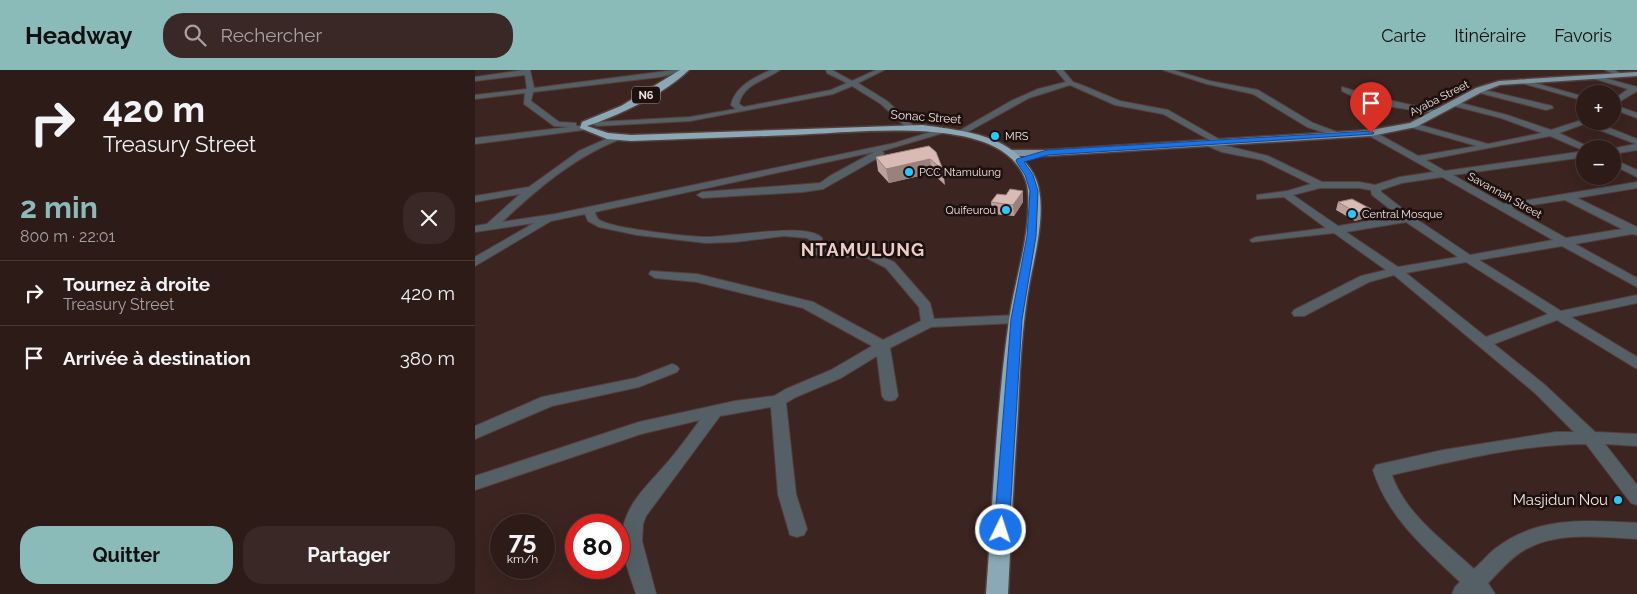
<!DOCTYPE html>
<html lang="fr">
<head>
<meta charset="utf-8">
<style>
	body { margin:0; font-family:Raleway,sans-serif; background:#392825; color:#f1f3f6; height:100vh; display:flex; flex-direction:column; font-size:19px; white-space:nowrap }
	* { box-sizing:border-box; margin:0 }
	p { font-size:16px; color:#a7a1a2 }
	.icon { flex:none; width:28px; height:28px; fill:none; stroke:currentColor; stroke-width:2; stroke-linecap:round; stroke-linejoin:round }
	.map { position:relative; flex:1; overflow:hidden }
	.panel { display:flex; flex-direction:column; background:#2d1b18; width:475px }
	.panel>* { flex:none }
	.hud { background:#2d1b18; color:#f1f3f6; overflow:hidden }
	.fabs { position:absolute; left:1101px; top:15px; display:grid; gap:10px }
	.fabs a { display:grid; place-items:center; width:45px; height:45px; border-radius:50%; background:#2d1b18; box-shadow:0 5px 20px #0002,0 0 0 1px #483937; font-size:25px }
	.speed { position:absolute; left:15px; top:444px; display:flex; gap:10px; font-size:25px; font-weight:700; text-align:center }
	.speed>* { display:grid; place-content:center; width:65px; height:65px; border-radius:50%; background:#2d1b18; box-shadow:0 5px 20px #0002,0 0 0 1px #483937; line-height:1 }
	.speed small { font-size:12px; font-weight:400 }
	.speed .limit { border:8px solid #d22; background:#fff; color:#111 }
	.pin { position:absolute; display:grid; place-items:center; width:42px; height:42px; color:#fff; margin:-51px -21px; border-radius:50% 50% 50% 0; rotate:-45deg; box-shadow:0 0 5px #0007 }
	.pin .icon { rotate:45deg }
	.me { position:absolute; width:55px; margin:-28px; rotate:4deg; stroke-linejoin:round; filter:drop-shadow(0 0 4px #0008) }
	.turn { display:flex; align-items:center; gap:18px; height:105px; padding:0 20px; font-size:22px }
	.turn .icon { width:65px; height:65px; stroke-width:2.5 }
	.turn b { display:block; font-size:35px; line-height:42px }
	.round { display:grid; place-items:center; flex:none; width:52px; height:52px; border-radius:20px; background:#392825 }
	.head { display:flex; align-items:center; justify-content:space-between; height:85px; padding:0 20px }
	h1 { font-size:30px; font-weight:700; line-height:38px; color:#8bbbb9 }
	.action { display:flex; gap:10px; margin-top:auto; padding:10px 20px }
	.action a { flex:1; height:58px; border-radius:20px; background:#8bbbb9; color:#111; font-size:20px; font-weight:700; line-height:58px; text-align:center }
	.action a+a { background:#392825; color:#f1f3f6 }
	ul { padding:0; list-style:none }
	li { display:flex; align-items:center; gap:15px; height:65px; padding:0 20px; border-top:1px solid #483937 }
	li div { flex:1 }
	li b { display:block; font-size:19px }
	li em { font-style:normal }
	header { display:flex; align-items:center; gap:30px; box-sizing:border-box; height:70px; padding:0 25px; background:#8bbbb9; color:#111 }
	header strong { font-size:24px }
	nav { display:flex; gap:28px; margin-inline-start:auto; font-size:18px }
	.search { width:350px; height:45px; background:#392825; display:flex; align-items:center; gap:12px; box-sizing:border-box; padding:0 18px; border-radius:20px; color:#a7a1a2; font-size:19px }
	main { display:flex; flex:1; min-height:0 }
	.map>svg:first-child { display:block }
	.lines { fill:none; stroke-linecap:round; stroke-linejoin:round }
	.minor-casing { stroke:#563f3b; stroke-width:2 }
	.major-casing { stroke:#563f3b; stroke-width:3 }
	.highway-casing { stroke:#563f3b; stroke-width:3 }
	.minor { fill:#546066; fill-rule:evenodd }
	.major { fill:#7b949f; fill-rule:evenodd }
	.highway { fill:#8aa8b6; fill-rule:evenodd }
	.wall { fill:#bba09b }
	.shaded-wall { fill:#99827e }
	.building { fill:#dabab4; stroke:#99827e }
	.route { fill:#1a73e8; stroke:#114b97 }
	.poi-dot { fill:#28c8ff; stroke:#1c110f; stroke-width:2 }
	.labels { text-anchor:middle; stroke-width:5; stroke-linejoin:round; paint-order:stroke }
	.shield { fill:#1c110f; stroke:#b4a5a2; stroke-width:1 }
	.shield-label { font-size:11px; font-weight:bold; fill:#f5e4e1 }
	.far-street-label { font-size:11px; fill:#f5e4e1; stroke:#1c110f }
	.far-poi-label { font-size:11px; fill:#f5e4e1; stroke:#1c110f; text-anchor:start }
	.street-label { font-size:12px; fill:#f5e4e1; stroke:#1c110f }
	.near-poi-label { font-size:15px; fill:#f5e4e1; stroke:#1c110f; text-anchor:end }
	.district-label { font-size:18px; font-weight:bold; letter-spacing:1px; fill:#edccc6; stroke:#1c110f }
</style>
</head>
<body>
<header>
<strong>Headway</strong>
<div class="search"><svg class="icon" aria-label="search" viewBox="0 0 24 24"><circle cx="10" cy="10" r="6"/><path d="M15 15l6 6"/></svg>Rechercher</div>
<nav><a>Carte</a><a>Itinéraire</a><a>Favoris</a></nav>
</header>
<main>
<section class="panel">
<div class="hud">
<div class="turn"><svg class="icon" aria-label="right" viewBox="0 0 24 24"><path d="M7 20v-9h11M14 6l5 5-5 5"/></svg><div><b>420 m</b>Treasury Street</div></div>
</div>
<div class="head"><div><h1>2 min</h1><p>800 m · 22:01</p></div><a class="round"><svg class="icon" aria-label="close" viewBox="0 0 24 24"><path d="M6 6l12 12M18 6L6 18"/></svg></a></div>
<ul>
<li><svg class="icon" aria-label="right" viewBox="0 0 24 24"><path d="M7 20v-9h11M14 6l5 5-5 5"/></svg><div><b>Tournez à droite</b><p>Treasury Street</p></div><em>420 m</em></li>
<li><svg class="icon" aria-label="arrive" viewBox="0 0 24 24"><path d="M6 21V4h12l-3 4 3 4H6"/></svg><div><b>Arrivée à destination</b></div><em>380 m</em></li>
</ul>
<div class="action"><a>Quitter</a><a>Partager</a></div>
</section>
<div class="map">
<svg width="1162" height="524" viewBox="0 0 1162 524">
	<rect width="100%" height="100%" fill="#3c2420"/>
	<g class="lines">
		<defs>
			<g id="minor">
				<path d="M49,0H55L59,18L200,0H213L185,7L58,22L56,31L84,52L101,53V56H108L112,58L108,60L0,74V68L94,57L79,56L49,34L50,23L0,29V25L52,19L50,5L0,11V7Z"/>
				<path d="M296,0H305C291,10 268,14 264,34L269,37L356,20L372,13L352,3L351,0H357L377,11L401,0H409L383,13L412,31L441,58L434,60L406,34L377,16L358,24L215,51L122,56L118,54L122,52L215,47L261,39L256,35C260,16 280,7 296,0Z"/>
				<path d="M581,0H588L598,12L609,16L645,31L693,40L749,72L744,74L793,86L847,112H884L900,115L925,107L959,102L893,65V61L896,60L943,86L1002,76L935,57V53H938L1013,74L1067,63L1026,48L975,35L974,33L978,31L1032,45L1076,60L1110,49V51H1117L1162,69V80L1138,84L1136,79L1161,74L1109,54L1084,63L1114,77L1115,79H1110V87L978,105L1029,134L1162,112V118L1102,128L1162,157V165L1157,164L1100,174L1162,208V217L1087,176L1004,190L1086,241L1162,225V233L1096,247L1162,287V299L1082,250L1019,274L1070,315L1120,362L1162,364V376L1130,374L1162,415V435L1156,433L1111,374C1047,374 980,391 917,405C930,444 970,472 999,499C1007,492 1013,484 1021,478C1062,446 1114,450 1162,453V469C1126,467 1084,461 1051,479C1036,487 1025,501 1013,513L1020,524H977L980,517L985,512C951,479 913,448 898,400L901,395L968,380L1081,362H1099L1060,323L919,205L894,212L829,246H819L817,243L819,240L886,206L911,200L859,163L777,172L775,170L781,167L851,158L809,127L782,129V125L812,121L836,114L787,90L747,82L730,75V71L740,73L688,44L640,35L595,15L554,28L489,64L482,62L536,31L563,19L591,12ZM1075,66L1110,81L970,101L951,90ZM967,107L1078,170L995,185L937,146L906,122V120L927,113ZM845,118H884L896,120L897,125L924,146L863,156L818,125ZM1090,130L1147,159L1091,168L1037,138ZM931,152L983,187L923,197L871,162ZM991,192L1073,244L1011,267L931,203Z"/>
				<path d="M688,0H698L735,11L783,20L838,53L870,65L866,68L832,57L778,24L732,14Z"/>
				<path d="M1130,0H1139L1149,5L1144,6Z"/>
				<path d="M1119,5L1162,17V21L1139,35L1162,43V48L1138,39V30L1153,19L1117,8V6Z"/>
				<path d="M1045,9L1110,27V31L1043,12L1042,11Z"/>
				<path d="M867,17L900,27L968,42L964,44C935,39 893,36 867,21Z"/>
				<path d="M1001,18L1077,36L1078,38L1071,40L1001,22Z"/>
				<path d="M465,59L469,61L468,63L407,81L409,83L408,85L348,119L328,122L227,128L222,125L227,122L345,113L355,106L399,82L120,142C121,146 122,149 126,151C142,159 214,167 233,167C257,167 332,152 347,168V180L395,181L419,192L455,233L459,249L541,245L548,249L541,253L456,257L415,278L423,326L420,330L415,331L410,330L407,326L402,286L366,308L321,327L311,333L321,424L332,459L329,465L322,467L315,465L303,424L296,337L245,346L171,446L168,454L167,471L181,524H161C155,505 146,484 147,464C150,434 174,414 192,393C203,380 214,365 225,350L166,364L0,420V406L164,352L260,331L299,326L311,319L356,300L397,276L328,238L222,212L180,208L174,204L176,201L222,204L338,232L408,270L446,251L444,237L411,198L392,188L341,185L334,181L335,170L332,168L309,166L260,172L231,173L162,165L124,157L113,151L110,144L76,151L0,196V187L59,153L0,162V156L12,154L45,124L0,132V126L54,117L104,81L140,65L143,66V70C98,88 62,119 27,152L80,144L420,73Z"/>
				<path d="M1138,89L1162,100V107L1138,95Z"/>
				<path d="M197,294L202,296L204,299L202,302L164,317L77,336L0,369V356L67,327L161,308Z"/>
			</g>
			<path id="major" d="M1162,2V6L1025,15L1007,22L941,57L896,66L572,86H535L530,83L535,80H572L896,60L935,53L1001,18L1024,11Z"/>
			<path id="highway" d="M205,0H214C191,23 143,46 112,56L133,63L156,65L448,55C488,61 535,64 558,103C574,130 561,181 555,211C547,254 545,298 543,343C539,403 536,464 533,524H511C518,433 521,340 534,250C540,207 556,166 553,122C552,107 543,93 531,84C485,49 375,63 318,65C264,67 210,69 156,71L132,69L105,58L107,52L146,36Z"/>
		</defs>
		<!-- minor casing -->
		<use href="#minor" class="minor-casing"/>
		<!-- major casing -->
		<use href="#major" class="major-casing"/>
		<!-- highway casing -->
		<use href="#highway" class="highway-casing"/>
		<!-- minor -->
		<use href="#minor" class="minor"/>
		<!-- major -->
		<use href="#major" class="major"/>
		<!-- highway -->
		<use href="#highway" class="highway"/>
	</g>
	<!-- wall -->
	<g class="wall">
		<path d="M454,76L468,100L470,115L457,103L414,113L403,101L401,87Z"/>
		<path d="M548,121V132L539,146L517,144L516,132L531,125Z"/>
		<path d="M863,132L896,139L893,147L880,151L861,140Z"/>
	</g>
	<!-- shaded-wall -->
	<g class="shaded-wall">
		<path d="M455,89L457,103L414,113L411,99Z"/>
		<path d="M548,121V132L539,146L538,135Z"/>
		<path d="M896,139L893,147L880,151L882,143Z"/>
	</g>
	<!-- building -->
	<g class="building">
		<path d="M454,76L461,82L468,100L455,89L411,99L401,87Z"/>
		<path d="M535,119L548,121L538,135L516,132L522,124L531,125Z"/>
		<path d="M877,129L896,139L882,143L863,132Z"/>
	</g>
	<!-- route -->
	<path class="route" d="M896,61L899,63L898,64L573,85L549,92L558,105L563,121L561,166L547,249L534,460L532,465L526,467L521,465L519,460L536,249L552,166L555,121L550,105L541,91L542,89L572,80L606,78Z"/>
	<!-- markers -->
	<g class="poi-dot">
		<circle cx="520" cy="66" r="5"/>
		<circle cx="434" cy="102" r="5"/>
		<circle cx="531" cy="140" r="5"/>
		<circle cx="877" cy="144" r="5"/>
		<circle cx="1143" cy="430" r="5"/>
	</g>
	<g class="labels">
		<!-- shield labels -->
		<rect class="shield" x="157" y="16.5" width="28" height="17" rx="4"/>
		<g class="shield-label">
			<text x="171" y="29">N6</text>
		</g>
		<!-- far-street labels -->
		<g class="far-street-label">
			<text transform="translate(964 28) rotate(-27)" y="4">Ayaba Street</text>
			<text transform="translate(1030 125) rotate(29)" y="4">Savannah Street</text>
		</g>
		<!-- far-poi labels -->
		<g class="far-poi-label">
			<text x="530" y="70">MRS</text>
			<text x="444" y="106">PCC Ntamulung</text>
			<text x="521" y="144" text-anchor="end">Quifeurou</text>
			<text x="887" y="148">Central Mosque</text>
		</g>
		<!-- street labels -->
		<g class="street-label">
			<text transform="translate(451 47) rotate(4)" y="4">Sonac Street</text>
		</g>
		<!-- near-poi labels -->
		<g class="near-poi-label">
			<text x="1133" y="435">Masjidun Nou</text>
		</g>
		<!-- district labels -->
		<g class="district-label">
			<text x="388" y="186">NTAMULUNG</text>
		</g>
	</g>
</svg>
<div class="fabs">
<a>+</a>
<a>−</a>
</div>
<div class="speed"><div>75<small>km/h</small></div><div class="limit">80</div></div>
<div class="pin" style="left:896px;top:63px;background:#d93025"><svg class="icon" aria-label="arrive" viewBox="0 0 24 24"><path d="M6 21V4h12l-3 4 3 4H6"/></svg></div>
<svg class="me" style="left:526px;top:460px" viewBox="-20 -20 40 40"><circle r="17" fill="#1a73e8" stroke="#fff" stroke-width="3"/><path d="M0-11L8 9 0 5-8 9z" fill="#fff"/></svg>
</div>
</main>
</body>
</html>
